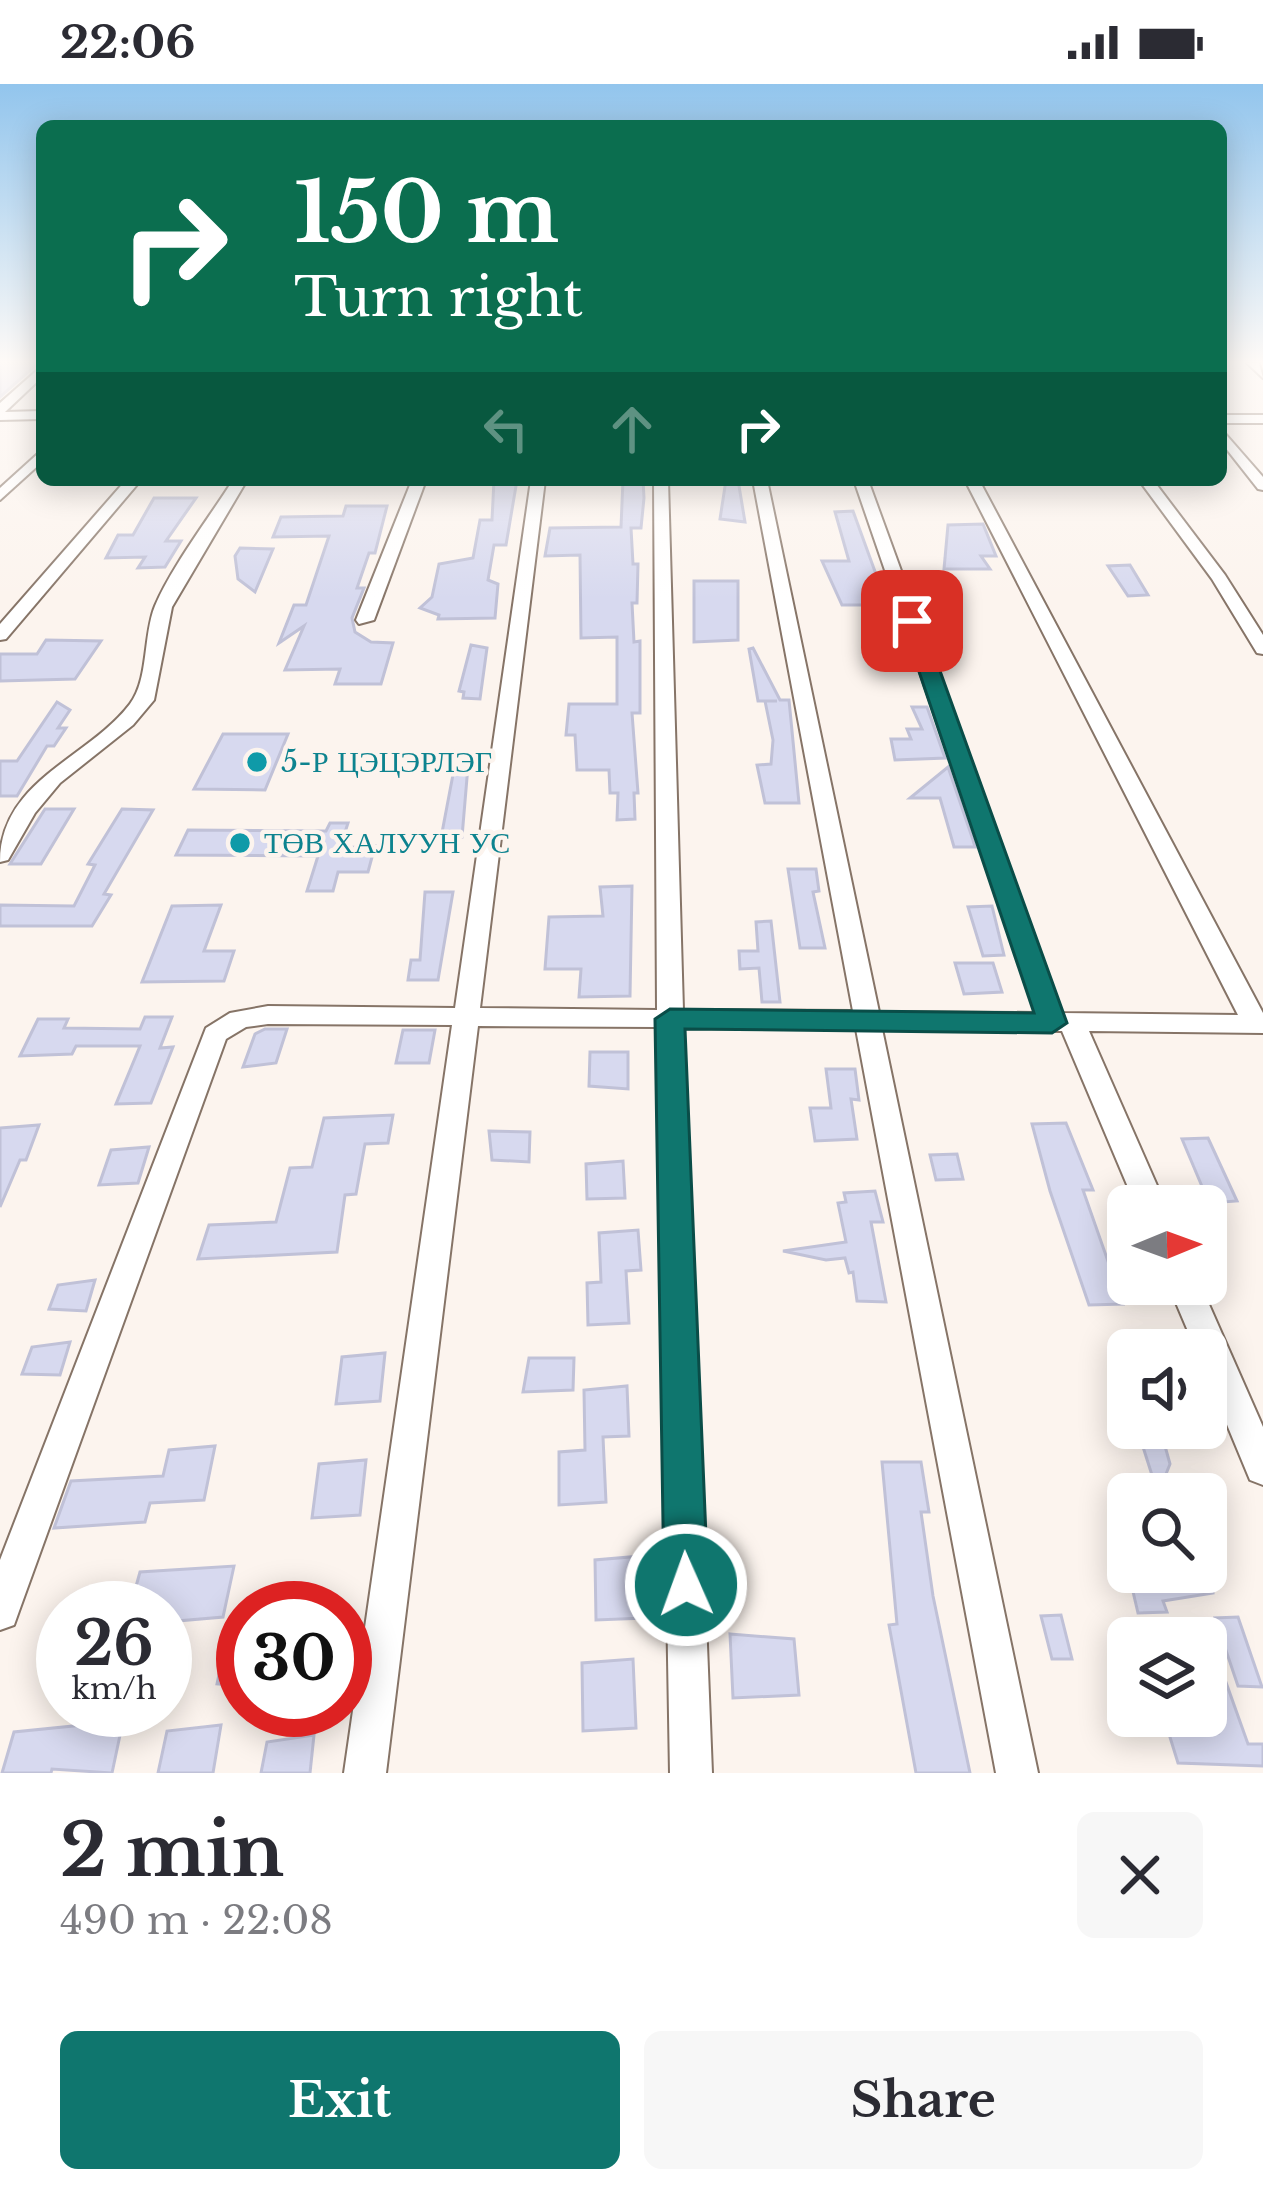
<!DOCTYPE html>
<html lang="en">
<head>
<meta charset="utf-8">
<style>
	body { margin:0; font-family:"Libre Baskerville",serif; background:#f7f7f7; color:#2b2b33; height:100vh; display:flex; flex-direction:column; font-size:45px; white-space:nowrap }
	* { box-sizing:border-box; margin:0 }
	p { font-size:39px; color:#7c7c81 }
	.icon { flex:none; width:66px; height:66px; fill:none; stroke:currentColor; stroke-width:2; stroke-linecap:round; stroke-linejoin:round }
	.map { position:relative; height:1689px; overflow:hidden }
	.details { display:flex; flex-direction:column; background:#fff; flex:1 }
	.details>* { flex:none }
	.banner { position:absolute; left:36px; top:36px; width:1191px; height:366px; border-radius:18px; box-shadow:0 6px 30px #0003; background:#0b6e4f; color:#fff; overflow:hidden }
	.needle { width:78px; rotate:89deg }
	.fabs { position:absolute; left:1107px; top:1101px; display:grid; gap:24px }
	.fabs a { display:grid; place-items:center; width:120px; height:120px; border-radius:18px; background:#fff; box-shadow:0 6px 30px #0003; font-size:60px }
	.speed { position:absolute; left:36px; top:1497px; display:flex; gap:24px; font-size:60px; font-weight:700; text-align:center }
	.speed>* { display:grid; place-content:center; width:156px; height:156px; border-radius:50%; background:#fff; box-shadow:0 6px 30px #0003; line-height:1 }
	.speed small { font-size:30px; font-weight:400 }
	.speed .limit { border:18px solid #d22; background:#fff; color:#111 }
	.pin { position:absolute; display:grid; place-items:center; width:102px; height:102px; color:#fff; margin:-51px; border-radius:24px; box-shadow:0 6px 18px #0006 }
	.me { position:absolute; width:132px; margin:-66px; rotate:358deg; stroke-linejoin:round; filter:drop-shadow(0 0 9px #0008) }
	.turn { display:flex; align-items:center; gap:42px; height:252px; padding:0 60px; font-size:54px }
	.turn .icon { width:156px; height:156px; stroke-width:2.5 }
	.turn b { display:block; font-size:84px; line-height:102px }
	.lanes { display:flex; align-items:center; height:114px; padding:0 60px; background:#0003; justify-content:center; gap:60px; direction:ltr }
	.lanes .off { opacity:.35 }
	.round { display:grid; place-items:center; flex:none; width:126px; height:126px; border-radius:18px; background:#f7f7f7 }
	.head { display:flex; align-items:center; justify-content:space-between; height:204px; padding:0 60px }
	h1 { font-size:72px; font-weight:700; line-height:90px }
	.primary-button { display:flex; gap:24px; margin-top:auto; padding:24px 60px }
	.primary-button a { flex:1; height:138px; border-radius:18px; background:#0f766e; color:#fff; font-size:48px; font-weight:700; line-height:138px; text-align:center }
	.primary-button a+a { background:#f7f7f7; color:#2b2b33 }
	.status { display:flex; justify-content:space-between; align-items:center; height:84px; padding:0 60px; background:#fff; direction:ltr }
	.status svg { height:33px; fill:currentColor }
	.map>svg:first-child { display:block }
	.building { fill:#d7d9ef; stroke:#c0c1d7; stroke-width:3 }
	.lines { fill:none; stroke-linecap:round; stroke-linejoin:round }
	.minor-casing { stroke:#867467; stroke-width:4 }
	.minor { fill:#fff; fill-rule:evenodd }
	.route { fill:#0f766e; stroke:#0a4d48; stroke-width:3 }
	.culture-dot { fill:#0f9aa8; stroke:#fcf4ee; stroke-width:4.5 }
	.labels { text-anchor:middle; stroke-width:9; stroke-linejoin:round; paint-order:stroke }
	.culture-label { font-size:30px; fill:#0d838f; stroke:#fcf4ee; text-anchor:start }
</style>
</head>
<body>
<div class="status"><b>22:06</b><svg viewBox="0 0 49 12"><path d="M0 12V9h3v3zM5 12V6h3v6zM10 12V3h3v9zM15 12V0h3v12zM26 1h20v11H26zM47 4h2v5h-2z"/></svg></div>
<div class="map">
<svg width="1263" height="1689" viewBox="0 0 1263 1689">
	<rect width="100%" height="100%" fill="#fcf4ee"/>
	<!-- building -->
	<g class="building">
		<path d="M0,279H38L0,313Z"/>
		<path d="M494,396H517L506,461H494L488,496L498,500L495,534L438,535L439,531L420,524L432,513L439,480L473,474L480,436H492Z"/>
		<path d="M623,396H643L644,414L641,444H631L633,480H638L637,519H632L634,558L640,557V629H632L638,709H634L635,735L617,736L618,709H610L609,686H577L575,651H566L569,620H617V553L581,554L580,471L545,472L550,444L621,443Z"/>
		<path d="M726,396H738L745,438L720,435Z"/>
		<path d="M154,414H196L166,457H181L165,483L138,484L145,473L106,474L118,451H133Z"/>
		<path d="M346,422H387L375,469H369L357,504H364L352,534L355,548L371,558L393,559L381,600H335L340,585L285,586L304,542L279,559L294,521H306L329,452L273,453L281,433L343,432Z"/>
		<path d="M853,427L877,493H882L912,579H894L871,521H842L822,477H849L835,428Z"/>
		<path d="M983,440L996,472H981L990,485H944L948,441Z"/>
		<path d="M240,464L273,465L255,508L238,495L235,472Z"/>
		<path d="M1130,481L1148,511L1128,512L1108,482Z"/>
		<path d="M694,497H738V556L694,558Z"/>
		<path d="M46,556L101,557L75,595L0,597V570H37Z"/>
		<path d="M471,561L487,564L480,615L463,614L464,608L459,607Z"/>
		<path d="M753,564L780,616H789L799,719H765L757,681L771,680L773,656L765,617H777H758L749,565Z"/>
		<path d="M57,618L70,626L58,644H66L54,662H47L17,712H0V677H17Z"/>
		<path d="M912,623H927L945,674L895,676L891,655H911L907,645H922Z"/>
		<path d="M223,650H288L265,706L194,705Z"/>
		<path d="M455,680L468,682L462,753L441,754Z"/>
		<path d="M948,683L973,756L975,763H954L940,714H910Z"/>
		<path d="M45,725H74L41,780H10Z"/>
		<path d="M122,725L153,726L104,810L111,811L92,842H0V821L74,822L95,781L88,780Z"/>
		<path d="M330,739H348L340,764L375,762L368,788H338L333,807H307L318,772L176,771L188,746L326,747Z"/>
		<path d="M788,785H816L819,807L813,808L825,864H800Z"/>
		<path d="M632,802L630,912L579,913L581,885H545L549,833L603,832L600,803Z"/>
		<path d="M425,808H453L438,896H408L411,876H420Z"/>
		<path d="M221,821L204,867H234L224,897L142,898L172,822Z"/>
		<path d="M992,822L1004,871L983,872L968,823Z"/>
		<path d="M771,837L780,918H762L759,884L740,885L739,867H758L756,838Z"/>
		<path d="M955,879H993L1002,908L964,910Z"/>
		<path d="M145,933H172L160,964L173,963L151,1019L116,1020L140,962H76L72,970L20,972L38,935H68L64,944L140,945Z"/>
		<path d="M265,945H287L276,979L243,983L255,950Z"/>
		<path d="M403,946H435L429,979H396Z"/>
		<path d="M590,968H628V1005L589,1002Z"/>
		<path d="M826,985H855L859,1016L851,1015L857,1055L815,1057L810,1024H831Z"/>
		<path d="M393,1031L388,1059L365,1060L356,1110L345,1111L337,1168L198,1175L209,1141L276,1138L290,1084L312,1083L324,1034Z"/>
		<path d="M1066,1039L1093,1106H1083L1123,1220L1089,1221L1050,1107L1032,1040Z"/>
		<path d="M39,1041L26,1076H20L0,1123V1044Z"/>
		<path d="M489,1047L530,1048L529,1078L492,1076Z"/>
		<path d="M1208,1054L1237,1117L1209,1119L1182,1055Z"/>
		<path d="M149,1063L138,1099L99,1101L111,1066Z"/>
		<path d="M957,1070L963,1095L936,1096L930,1071Z"/>
		<path d="M623,1077L625,1114L587,1115L586,1080Z"/>
		<path d="M875,1107L883,1138H871L886,1218L857,1217L853,1188L849,1189L845,1174L826,1176L783,1167L846,1158L838,1119L846,1118L844,1109Z"/>
		<path d="M638,1146L641,1186L626,1187L629,1239L588,1241L587,1199L601,1198L599,1149Z"/>
		<path d="M95,1196L86,1227L49,1225L58,1201Z"/>
		<path d="M70,1258L60,1291L22,1290L32,1263Z"/>
		<path d="M385,1269L380,1317L336,1320L342,1273Z"/>
		<path d="M529,1274H574L573,1306L523,1308Z"/>
		<path d="M627,1302L629,1352L603,1353L606,1418L559,1421V1368L585,1366L584,1306Z"/>
		<path d="M1137,1344H1160L1170,1380L1158,1410Z"/>
		<path d="M215,1362L204,1416L150,1419L145,1438L54,1444L71,1397L163,1392L169,1366Z"/>
		<path d="M366,1376L360,1431L312,1434L319,1380Z"/>
		<path d="M882,1378H921L929,1428H921L933,1512L970,1689H916L889,1541L897,1540Z"/>
		<path d="M642,1472L645,1534L596,1536L595,1476Z"/>
		<path d="M234,1482L223,1533L165,1538V1524H130L140,1488Z"/>
		<path d="M1165,1488H1191L1194,1498H1212L1213,1509L1163,1517L1167,1528L1138,1529L1131,1499L1169,1498Z"/>
		<path d="M1061,1531L1072,1575H1052L1041,1532Z"/>
		<path d="M1238,1533L1262,1603L1238,1602L1215,1534Z"/>
		<path d="M730,1550L794,1555L799,1611L733,1614Z"/>
		<path d="M243,1559V1602L217,1600L225,1562Z"/>
		<path d="M633,1575L636,1644L583,1647L582,1579Z"/>
		<path d="M1206,1589L1223,1590L1248,1660H1263V1682L1178,1679L1169,1650L1218,1649L1206,1611Z"/>
		<path d="M123,1637L112,1689L52,1685L51,1689H2L14,1648Z"/>
		<path d="M221,1641L213,1689H158L167,1647Z"/>
		<path d="M314,1651L310,1689H261L267,1658Z"/>
	</g>
	<g class="lines">
		<defs>
			<g id="minor">
				<path d="M1247,279H1259L1263,294Z"/>
				<path d="M42,282V293L5,328L42,327V335L0,336V319Z"/>
				<rect x="1221" y="331" width="42" height="8"/>
				<path d="M1221,345L1263,393V406L1258,405L1221,358Z"/>
				<path d="M42,366V378L0,416V404Z"/>
				<path d="M126,396H141L6,555L0,556V540Z"/>
				<path d="M233,396H247L172,523L154,616L133,641L60,699L35,729L8,776L0,778C0,696 88,675 130,620C149,595 143,551 155,522C172,482 209,434 233,396Z"/>
				<path d="M412,396H426L374,536L359,540L356,536Z"/>
				<path d="M531,396H545L480,924L657,926L654,396H668L683,926L853,927L753,396H767L879,928L1037,929L854,396H868L1062,929L1238,931L965,396H979L1263,929V949L1089,947L1166,1122H1136L1062,947L882,945L1038,1689H996L856,945L683,944L712,1689H670L657,943L478,942L386,1689H344L452,941L268,940L246,943L226,955L19,1527L14,1541L0,1546V1476L206,944L230,929L268,922L455,924Z"/>
				<path d="M1139,396H1153L1225,491L1263,551V570L1257,569L1212,495Z"/>
				<path d="M1168,1200H1200L1263,1343V1401L1250,1396L1206,1290V1266H1196Z"/>
			</g>
		</defs>
		<!-- minor casing -->
		<use href="#minor" class="minor-casing"/>
		<!-- minor -->
		<use href="#minor" class="minor"/>
	</g>
	<!-- sky -->
	<linearGradient id="sky" x2="0" y2="1"><stop stop-color="#92c5ed"/><stop offset="0.54" stop-color="#fefaf7"/><stop offset="1" stop-color="#fefaf7" stop-opacity="0"/></linearGradient>
	<rect width="1263" height="515" fill="url(#sky)"/>
	<!-- route -->
	<path class="route" d="M905,533L922,537L1067,939L1052,949L685,945L708,1501L701,1516L686,1522L670,1516L664,1501L655,935L670,925L1034,929L902,537Z"/>
	<!-- markers -->
	<g class="culture-dot">
		<circle cx="257" cy="678" r="12"/>
		<circle cx="240" cy="759" r="12"/>
	</g>
	<g class="labels">
		<!-- culture labels -->
		<g class="culture-label">
			<text x="281" y="688">5-Р ЦЭЦЭРЛЭГ</text>
			<text x="264" y="769">ТӨВ ХАЛУУН УС</text>
		</g>
	</g>
</svg>
<div class="fabs">
<a><svg class="needle" viewBox="-14 -14 28 28"><path d="M0-13l5 13h-10z" fill="#e53935"/><path d="M0 13l5-13h-10z" fill="#7c7c81"/></svg></a>
<a><svg class="icon" aria-label="sound" viewBox="0 0 24 24"><path d="M4 9h4l5-4v14l-5-4H4zM17 9q2 3 0 6"/></svg></a>
<a><svg class="icon" aria-label="search" viewBox="0 0 24 24"><circle cx="10" cy="10" r="6"/><path d="M15 15l6 6"/></svg></a>
<a><svg class="icon" aria-label="layers" viewBox="0 0 24 24"><path d="M12 4l9 5-9 5-9-5zM3 14l9 5 9-5"/></svg></a>
</div>
<div class="speed"><div>26<small>km/h</small></div><div class="limit">30</div></div>
<div class="pin" style="left:912px;top:537px;background:#d93025"><svg class="icon" aria-label="arrive" viewBox="0 0 24 24"><path d="M6 21V4h12l-3 4 3 4H6"/></svg></div>
<svg class="me" style="left:686px;top:1501px" viewBox="-20 -20 40 40"><circle r="17" fill="#0f766e" stroke="#fff" stroke-width="3"/><path d="M0-11L8 9 0 5-8 9z" fill="#fff"/></svg>
<div class="banner">
<div class="turn"><svg class="icon" aria-label="right" viewBox="0 0 24 24"><path d="M7 20v-9h11M14 6l5 5-5 5"/></svg><div><b>150 m</b>Turn right</div></div>
<div class="lanes"><svg class="icon off" aria-label="left" viewBox="0 0 24 24"><path d="M17 20v-9H6M10 6l-5 5 5 5"/></svg><svg class="icon off" aria-label="ahead" viewBox="0 0 24 24"><path d="M12 20V5M6 11l6-6 6 6"/></svg><svg class="icon" aria-label="right" viewBox="0 0 24 24"><path d="M7 20v-9h11M14 6l5 5-5 5"/></svg></div>
</div>
</div>
<section class="details">
<div class="head"><div><h1>2 min</h1><p>490 m · 22:08</p></div><a class="round"><svg class="icon" aria-label="close" viewBox="0 0 24 24"><path d="M6 6l12 12M18 6L6 18"/></svg></a></div>
<div class="primary-button"><a>Exit</a><a>Share</a></div>
</section>
</body>
</html>
